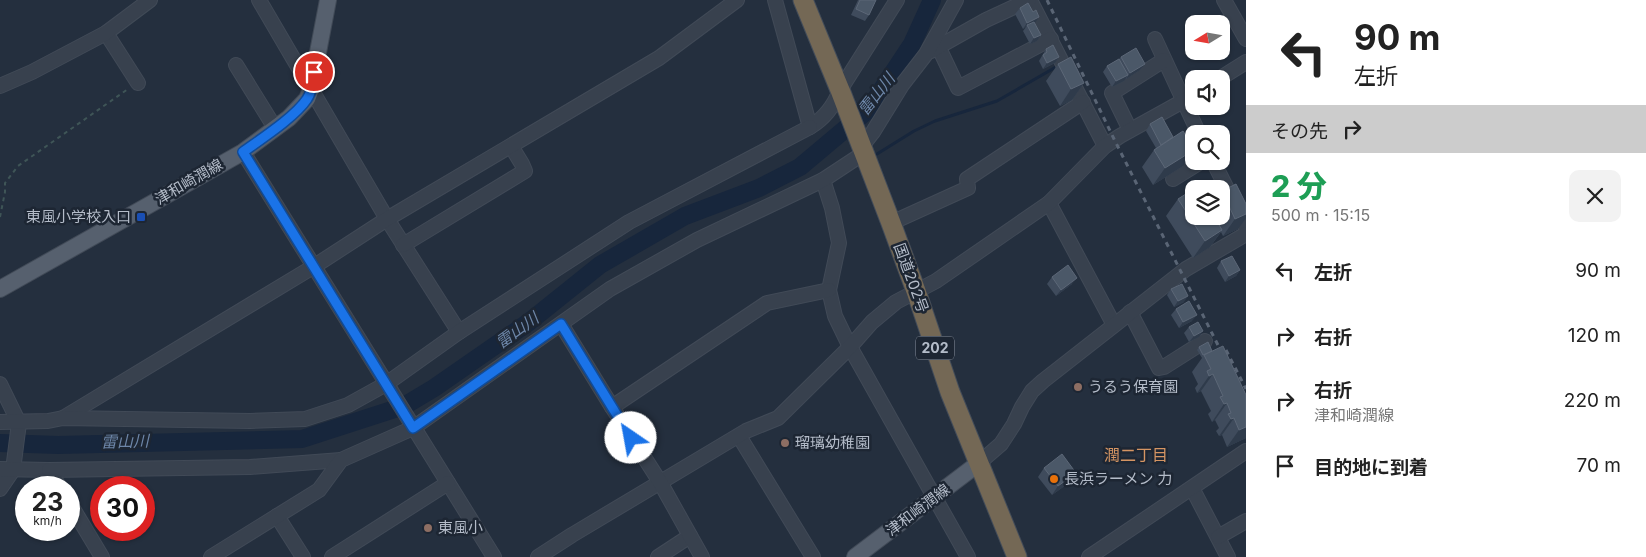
<!DOCTYPE html>
<html lang="ja">
<head>
<meta charset="utf-8">
<style>
	body { margin:0; font-family:Inter,"Noto Sans JP",sans-serif; background:#f2f2f2; color:#222; height:100vh; display:flex; flex-direction:column; font-size:19px; white-space:nowrap }
	* { box-sizing:border-box; margin:0 }
	p { font-size:16px; color:#767676 }
	.icon { flex:none; width:28px; height:28px; fill:none; stroke:currentColor; stroke-width:2; stroke-linecap:round; stroke-linejoin:round }
	.map { position:relative; flex:1; overflow:hidden }
	.panel { display:flex; flex-direction:column; background:#fff; width:400px }
	.panel>* { flex:none }
	.banner { background:#fff; color:#222; overflow:hidden }
	.needle { width:32px; rotate:259deg }
	.controls { position:absolute; left:1185px; top:15px; display:grid; gap:10px }
	.controls a { display:grid; place-items:center; width:45px; height:45px; border-radius:10px; background:#fff; box-shadow:0 1px 4px #0004; font-size:25px }
	.speed { position:absolute; left:15px; top:476px; display:flex; gap:10px; font-size:25px; font-weight:700; text-align:center }
	.speed>* { display:grid; place-content:center; width:65px; height:65px; border-radius:50%; background:#fff; box-shadow:0 1px 4px #0004; line-height:1 }
	.speed small { font-size:12px; font-weight:400 }
	.speed .limit { border:8px solid #d22; background:#fff; color:#111 }
	.pin { position:absolute; display:grid; place-items:center; width:42px; height:42px; color:#fff; margin:-21px; border:2px solid #fff; border-radius:50%; box-shadow:0 1px 5px #0007 }
	.me { position:absolute; width:55px; margin:-28px; rotate:327deg; stroke-linejoin:round; filter:drop-shadow(0 0 4px #0008) }
	.turn { display:flex; align-items:center; gap:18px; height:105px; padding:0 25px; font-size:22px }
	.turn .icon { width:65px; height:65px; stroke-width:2.5 }
	.turn b { display:block; font-size:35px; line-height:42px }
	.then { display:flex; align-items:center; height:48px; padding:0 25px; background:#0003; gap:10px; font-size:19px }
	.round { display:grid; place-items:center; flex:none; width:52px; height:52px; border-radius:10px; background:#f2f2f2 }
	.summary { display:flex; align-items:center; justify-content:space-between; height:85px; padding:0 25px }
	h1 { font-size:30px; font-weight:800; line-height:38px; color:#1e9e55 }
	ul { padding:0; list-style:none }
	li { display:flex; align-items:center; gap:15px; height:65px; padding:0 25px }
	li div { flex:1 }
	li b { display:block; font-size:19px }
	li em { font-style:normal }
	main { display:flex; flex:1; min-height:0 }
	.map>svg:first-child { display:block }
	.lines { fill:none; stroke-linecap:round; stroke-linejoin:round }
	.stream { stroke:#17263c; stroke-width:3 }
	.river { stroke:#17263c; stroke-width:18 }
	.minor-casing { stroke:#414a57; stroke-width:16 }
	.major-casing { stroke:#414a57; stroke-width:18 }
	.highway-casing { stroke:#434c59; stroke-width:21 }
	.path { stroke:#3f5557; stroke-width:2; stroke-dasharray:4 4; stroke-linecap:butt }
	.minor { stroke:#38414e; stroke-width:14 }
	.major { stroke:#56606e; stroke-width:16 }
	.highway { stroke:#746855; stroke-width:19 }
	.rail { stroke:#5a6575; stroke-width:3; stroke-dasharray:5 5; stroke-linecap:butt }
	.wall { fill:#3f4b5c }
	.shaded-wall { fill:#2f3b4b }
	.building { fill:#4b5868; stroke:#5c6777 }
	.route-casing { stroke:#114b97; stroke-width:12 }
	.route { stroke:#1a73e8; stroke-width:9 }
	.transit-dot { fill:#1a4fb4; stroke:#1d2633; stroke-width:2 }
	.education-dot { fill:#8d6e63; stroke:#1d2633; stroke-width:2 }
	.food-dot { fill:#e8710a; stroke:#1d2633; stroke-width:2 }
	.labels { text-anchor:middle; stroke-width:5; stroke-linejoin:round; paint-order:stroke }
	.shield { fill:#1d2633; stroke:#878f9c; stroke-width:1 }
	.shield-label { font-size:14px; font-weight:bold; fill:#b4bcc9 }
	.street-label { font-size:15px; fill:#b4bcc9; stroke:#1d2633 }
	.poi-label { font-size:15px; fill:#b4bcc9; stroke:#1d2633; text-anchor:start }
	.water-label { font-size:16px; font-style:italic; fill:#6d86a8; stroke:#1d2633 }
	.neighbourhood-label { font-size:16px; fill:#d59563; stroke:#1d2633 }
</style>
</head>
<body>
<main>
<div class="map">
<svg width="1246" height="557" viewBox="0 0 1246 557">
	<rect width="100%" height="100%" fill="#242f3e"/>
	<g class="lines">
		<!-- stream -->
		<path class="stream" d="M877,154L914,131L935,121L997,101L1056,67"/>
		<!-- river -->
		<path class="river" d="M0,443L58,445L302,439L404,406L434,388L529,322L600,265L685,216L759,188L800,167L869,109L912,44L932,0"/>
		<defs>
			<g id="minor">
				<path d="M259,0L387,219L459,332"/>
				<path d="M775,0L810,127C825,118 834,106 840,90L897,0"/>
				<path d="M1030,0L1105,146"/>
				<path d="M1224,0L1246,39"/>
				<path d="M106,33L138,83"/>
				<path d="M1155,39L1199,134"/>
				<path d="M939,48L958,88L1051,39"/>
				<path d="M931,51L986,20L1029,0"/>
				<path d="M236,65L275,128"/>
				<path d="M1219,79L1246,62"/>
				<path d="M0,86L32,72L106,33L150,0"/>
				<path d="M1130,130L1112,93L1164,60"/>
				<path d="M862,146L873,132L902,85L926,54L956,0"/>
				<path d="M243,152L494,557"/>
				<path d="M1213,161L1246,227"/>
				<path d="M1173,179L1202,161"/>
				<path d="M823,180L832,208L839,243L829,290L835,316L850,347L968,557"/>
				<path d="M1049,203L1114,325"/>
				<path d="M891,223L968,188L967,179L1083,102"/>
				<path d="M403,245L525,171L522,164L511,146"/>
				<path d="M1130,312L1159,368L1164,367L1205,341"/>
				<path d="M561,324L612,407"/>
				<path d="M0,384L19,423L13,470L0,489"/>
				<path d="M63,418L313,267L387,219L659,58L737,0"/>
				<path d="M0,422L48,421L63,418L250,421L305,419L348,405L386,384L459,332L629,222L810,127"/>
				<path d="M739,436L813,557"/>
				<path d="M979,463L1001,444L1014,424L1022,407L1032,391L1043,381L1186,269L1246,234"/>
				<path d="M0,469L49,470L60,488"/>
				<path d="M49,470L250,467L341,460"/>
				<path d="M1192,488L1228,557"/>
				<path d="M69,502L102,557"/>
				<path d="M277,516L303,557"/>
				<path d="M1218,537L1246,521"/>
				<path d="M211,557L319,490L341,460L413,428L610,289L697,240L823,180L864,153"/>
				<path d="M332,557L448,483"/>
				<path d="M538,557L572,535L746,431L778,418L850,347L872,322L896,302L936,281L1049,203L1105,146L1120,136L1194,95"/>
				<path d="M658,557L690,536"/>
				<path d="M702,557L660,482L612,407L767,303L829,290"/>
				<path d="M1089,557L1246,451"/>
			</g>
			<g id="major">
				<path d="M0,289L243,152L289,118L307,99L311,89L328,0"/>
				<path d="M855,557L979,463"/>
			</g>
			<path id="highway" d="M803,0L840,90L891,223L916,291L950,392L1017,557"/>
		</defs>
		<!-- minor casing -->
		<use href="#minor" class="minor-casing"/>
		<!-- major casing -->
		<use href="#major" class="major-casing"/>
		<!-- highway casing -->
		<use href="#highway" class="highway-casing"/>
		<!-- path -->
		<path class="path" d="M0,217L5,192V183L18,166L128,89"/>
		<!-- minor -->
		<use href="#minor" class="minor"/>
		<!-- major -->
		<use href="#major" class="major"/>
		<!-- highway -->
		<use href="#highway" class="highway"/>
		<!-- rail -->
		<g class="rail">
			<path d="M1047,0L1114,139L1225,359"/>
			<path d="M1226,350L1246,389"/>
		</g>
	</g>
	<!-- wall -->
	<g class="wall">
		<path d="M858,0H876L869,15L865,21L851,15Z"/>
		<path d="M1020,8L1041,35L1037,41L1030,44L1023,31L1026,27L1023,29L1015,14Z"/>
		<path d="M1046,49L1059,57L1055,63L1043,69L1039,61Z"/>
		<path d="M1121,57L1145,64L1140,70L1126,79L1125,78L1124,81L1112,87L1103,72L1107,66L1119,59Z"/>
		<path d="M1058,64L1084,83L1072,100L1060,106L1046,81Z"/>
		<path d="M1150,124L1173,137L1183,166L1153,185L1142,167L1154,150L1156,148L1146,131Z"/>
		<path d="M1236,184L1238,229L1223,236L1221,232L1210,247L1193,258L1166,216L1178,199L1194,216H1221V192Z"/>
		<path d="M1221,261L1240,270L1236,276L1225,282L1217,268Z"/>
		<path d="M1052,277L1072,284L1056,296L1047,284Z"/>
		<path d="M1171,289L1184,302L1174,307L1167,295Z"/>
		<path d="M1176,309L1192,321L1179,328L1171,315Z"/>
		<path d="M1189,327L1199,337L1189,342L1184,333Z"/>
		<path d="M1208,342L1246,438L1227,447L1222,435L1219,436L1216,431L1219,428L1215,420L1212,422L1208,414L1211,411L1201,391L1197,393L1195,388L1198,384L1192,372L1202,358L1197,350L1199,347Z"/>
		<path d="M1044,468L1076,473L1070,482L1052,495L1038,477Z"/>
	</g>
	<!-- shaded-wall -->
	<g class="shaded-wall">
		<path d="M1039,17L1035,23L1027,25L1026,27L1023,29L1027,23Z"/>
		<path d="M1041,35L1037,41L1030,44L1034,38Z"/>
		<path d="M1059,57L1055,63L1043,69L1047,63Z"/>
		<path d="M1145,64L1140,70L1126,79L1130,73Z"/>
		<path d="M1128,75L1124,81L1112,87L1116,81Z"/>
		<path d="M1084,83L1072,100L1060,106L1071,89Z"/>
		<path d="M1194,150L1183,166L1153,185L1165,168Z"/>
		<path d="M1246,214V218L1238,229L1223,236L1235,219Z"/>
		<path d="M1222,230L1210,247L1193,258L1205,241Z"/>
		<path d="M1240,270L1236,276L1225,282L1229,276Z"/>
		<path d="M1077,278L1072,284L1056,296L1061,290Z"/>
		<path d="M1188,296L1184,302L1174,307L1178,301Z"/>
		<path d="M1197,315L1192,321L1179,328L1183,322Z"/>
		<path d="M1203,331L1199,337L1189,342L1194,336Z"/>
		<path d="M1213,374L1201,391L1197,393L1209,376Z"/>
		<path d="M1227,403L1215,420L1212,422L1224,404Z"/>
		<path d="M1234,418L1222,435L1219,436L1231,419Z"/>
		<path d="M1246,427V438L1227,447L1239,430Z"/>
		<path d="M1076,473L1070,482L1052,495L1058,486Z"/>
	</g>
	<!-- building -->
	<g class="building">
		<path d="M860,0H876L869,15L856,9Z"/>
		<path d="M1028,3L1033,12L1036,10L1039,17L1027,23L1020,8Z"/>
		<path d="M1034,22L1041,35L1034,38L1027,25Z"/>
		<path d="M1053,45L1059,57L1047,63L1043,55L1047,52L1046,49Z"/>
		<path d="M1136,48L1145,64L1130,73L1121,57Z"/>
		<path d="M1071,57L1084,83L1071,89L1058,64Z"/>
		<path d="M1119,59L1128,75L1116,81L1107,66Z"/>
		<path d="M1162,117L1173,137L1161,145L1150,124Z"/>
		<path d="M1183,131L1194,148V150L1165,168L1154,150Z"/>
		<path d="M1236,184L1246,204V214L1235,219L1222,191Z"/>
		<path d="M1189,192L1192,199L1194,197V216H1214L1222,230L1205,241L1178,199Z"/>
		<path d="M1232,256L1240,270L1229,276L1221,261Z"/>
		<path d="M1068,265L1077,278L1061,290L1052,277Z"/>
		<path d="M1182,284L1188,296L1178,301L1171,289Z"/>
		<path d="M1189,301L1197,315L1183,322L1176,309Z"/>
		<path d="M1198,322L1203,331L1194,336L1189,327Z"/>
		<path d="M1208,342L1212,351L1203,355L1199,347Z"/>
		<path d="M1223,346L1246,395V427L1239,430L1234,418L1231,419L1228,414L1231,413L1227,403L1224,404L1220,397L1223,396L1213,374L1209,376L1207,371L1211,369L1204,355Z"/>
		<path d="M1062,454L1076,473L1058,486L1044,468Z"/>
	</g>
	<g class="lines">
		<defs>
			<path id="route" d="M314,72C313,81 312,92 307,99C295,117 261,139 243,152L413,428L561,324L631,438"/>
		</defs>
		<!-- route casing -->
		<use href="#route" class="route-casing"/>
		<!-- route -->
		<use href="#route" class="route"/>
	</g>
	<!-- markers -->
	<rect class="transit-dot" x="136" y="212" width="10" height="10" rx="2.5"/>
	<g class="education-dot">
		<circle cx="1078" cy="387" r="5"/>
		<circle cx="785" cy="443" r="5"/>
		<circle cx="428" cy="528" r="5"/>
	</g>
	<circle class="food-dot" cx="1054" cy="479" r="5"/>
	<g class="labels">
		<!-- shield labels -->
		<rect class="shield" x="916" y="336.5" width="38" height="23" rx="4"/>
		<g class="shield-label">
			<text x="935" y="353">202</text>
		</g>
		<!-- street labels -->
		<g class="street-label">
			<text transform="translate(189 182) rotate(-30)" y="5">津和崎潤線</text>
			<text transform="translate(911 278) rotate(70)" y="5">国道202号</text>
			<text transform="translate(918 510) rotate(-37)" y="5">津和崎潤線</text>
		</g>
		<!-- poi labels -->
		<g class="poi-label">
			<text x="131" y="222" text-anchor="end">東風小学校入口</text>
			<text x="1088" y="392">うるう保育園</text>
			<text x="795" y="448">瑠璃幼稚園</text>
			<text x="1064" y="484">長浜ラーメン 力</text>
			<text x="438" y="533">東風小</text>
		</g>
		<!-- water labels -->
		<g class="water-label">
			<text transform="translate(876 94) rotate(-52)" y="6">雷山川</text>
			<text transform="translate(517 330) rotate(-36)" y="6">雷山川</text>
			<text transform="translate(125 441) rotate(-1)" y="6">雷山川</text>
		</g>
		<!-- neighbourhood labels -->
		<g class="neighbourhood-label">
			<text x="1136" y="461">潤二丁目</text>
		</g>
	</g>
</svg>
<div class="controls">
<a><svg class="needle" viewBox="-14 -14 28 28"><path d="M0-13l5 13h-10z" fill="#e53935"/><path d="M0 13l5-13h-10z" fill="#767676"/></svg></a>
<a><svg class="icon" aria-label="sound" viewBox="0 0 24 24"><path d="M4 9h4l5-4v14l-5-4H4zM17 9q2 3 0 6"/></svg></a>
<a><svg class="icon" aria-label="search" viewBox="0 0 24 24"><circle cx="10" cy="10" r="6"/><path d="M15 15l6 6"/></svg></a>
<a><svg class="icon" aria-label="layers" viewBox="0 0 24 24"><path d="M12 4l9 5-9 5-9-5zM3 14l9 5 9-5"/></svg></a>
</div>
<div class="speed"><div>23<small>km/h</small></div><div class="limit">30</div></div>
<div class="pin" style="left:314px;top:72px;background:#d93025"><svg class="icon" aria-label="arrive" viewBox="0 0 24 24"><path d="M6 21V4h12l-3 4 3 4H6"/></svg></div>
<svg class="me" style="left:631px;top:438px" viewBox="-20 -20 40 40"><circle r="19" fill="#fff"/><path d="M0-13L10 11 0 6-10 11z" fill="#1a73e8"/></svg>
</div>
<section class="panel">
<div class="banner">
<div class="turn"><svg class="icon" aria-label="left" viewBox="0 0 24 24"><path d="M17 20v-9H6M10 6l-5 5 5 5"/></svg><div><b>90 m</b>左折</div></div>
<div class="then">その先<svg class="icon" aria-label="right" viewBox="0 0 24 24"><path d="M7 20v-9h11M14 6l5 5-5 5"/></svg></div>
</div>
<div class="summary"><div><h1>2 分</h1><p>500 m · 15:15</p></div><a class="round"><svg class="icon" aria-label="close" viewBox="0 0 24 24"><path d="M6 6l12 12M18 6L6 18"/></svg></a></div>
<ul>
<li><svg class="icon" aria-label="left" viewBox="0 0 24 24"><path d="M17 20v-9H6M10 6l-5 5 5 5"/></svg><div><b>左折</b></div><em>90 m</em></li>
<li><svg class="icon" aria-label="right" viewBox="0 0 24 24"><path d="M7 20v-9h11M14 6l5 5-5 5"/></svg><div><b>右折</b></div><em>120 m</em></li>
<li><svg class="icon" aria-label="right" viewBox="0 0 24 24"><path d="M7 20v-9h11M14 6l5 5-5 5"/></svg><div><b>右折</b><p>津和崎潤線</p></div><em>220 m</em></li>
<li><svg class="icon" aria-label="arrive" viewBox="0 0 24 24"><path d="M6 21V4h12l-3 4 3 4H6"/></svg><div><b>目的地に到着</b></div><em>70 m</em></li>
</ul>
</section>
</main>
</body>
</html>
